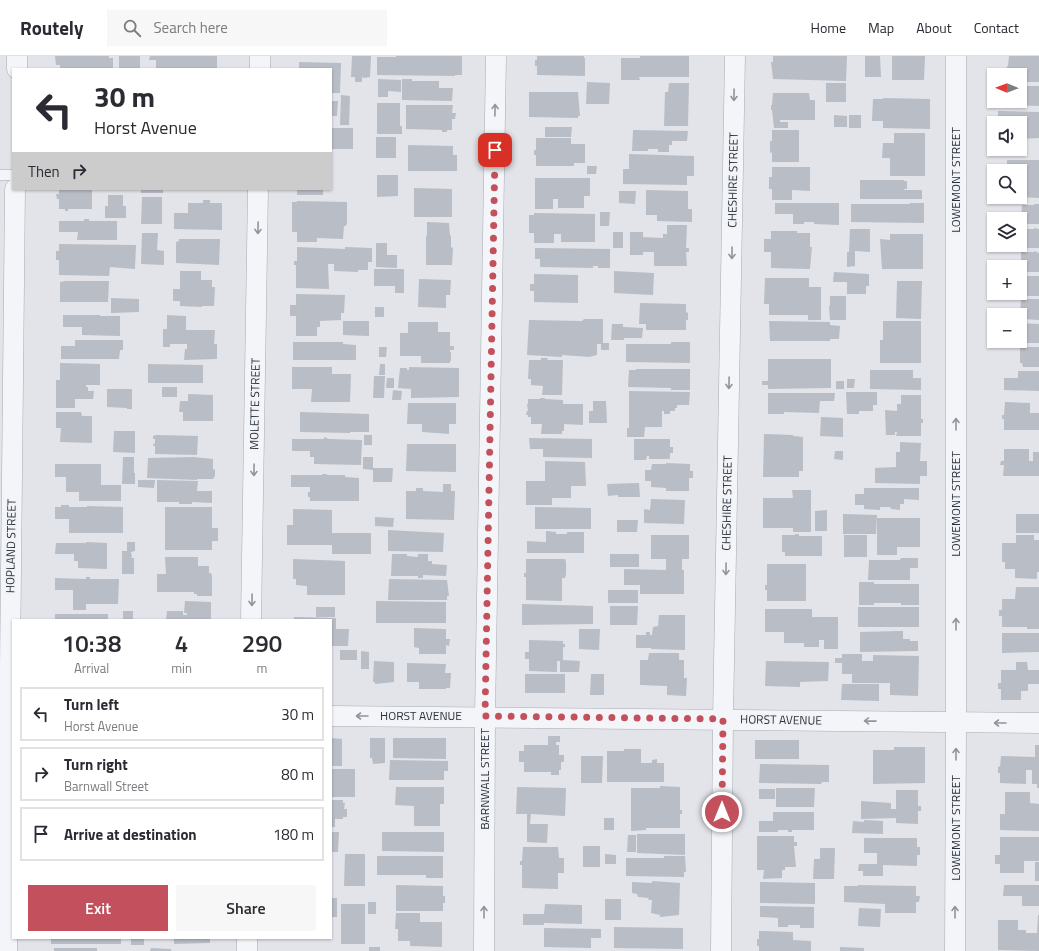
<!DOCTYPE html>
<html lang="en">
<head>
<meta charset="utf-8">
<style>
	body { margin:0; font-family:"Titillium Web",sans-serif; background:#f7f7f7; color:#2b2b33; height:100vh; display:flex; flex-direction:column; font-size:15px; white-space:nowrap }
	* { box-sizing:border-box; margin:0 }
	p { font-size:13px; color:#7c7c81 }
	.icon { flex:none; width:22px; height:22px; fill:none; stroke:currentColor; stroke-width:2; stroke-linecap:round; stroke-linejoin:round }
	.map { position:relative; flex:1; overflow:hidden }
	.sheet { position:absolute; left:12px; top:563px; width:320px; height:320px; display:flex; flex-direction:column; background:#fff; border-radius:0px; box-shadow:0 1px 3px #0004 }
	.sheet>* { flex:none }
	.top-card { position:absolute; left:12px; top:12px; width:320px; height:122px; border-radius:0px; box-shadow:0 1px 3px #0004; background:#fff; color:#2b2b33; overflow:hidden }
	.needle { width:26px; rotate:271deg }
	.controls { position:absolute; left:987px; top:12px; display:grid; gap:8px }
	.controls a { display:grid; place-items:center; width:40px; height:40px; border-radius:0px; background:#fff; box-shadow:0 1px 3px #0004; font-size:20px }
	.pin { position:absolute; display:grid; place-items:center; width:34px; height:34px; color:#fff; margin:-17px; border-radius:8px; box-shadow:0 2px 6px #0006 }
	.me { position:absolute; width:44px; margin:-22px; rotate:0deg; stroke-linejoin:round; filter:drop-shadow(0 0 3px #0008) }
	.turn { display:flex; align-items:center; gap:14px; height:84px; padding:0 16px; font-size:18px }
	.turn .icon { width:52px; height:52px; stroke-width:2.5 }
	.turn b { display:block; font-size:28px; line-height:34px }
	.then { display:flex; align-items:center; height:38px; padding:0 16px; background:#0003; gap:8px; font-size:15px }
	.eta { display:flex; justify-content:space-evenly; align-items:center; height:68px; text-align:center }
	.eta b { font-size:24px; font-weight:600; line-height:28px }
	.primary-button { display:flex; gap:8px; margin-top:auto; padding:8px 16px }
	.primary-button a { flex:1; height:46px; border-radius:0px; background:#c3515d; color:#fff; font-size:16px; font-weight:600; line-height:46px; text-align:center }
	.primary-button a+a { background:#f7f7f7; color:#2b2b33 }
	ul { padding:0; list-style:none }
	li { display:flex; align-items:center; gap:12px; height:54px; margin:0 8px 6px; padding:0 8px; border:2px solid #e1e1e2; border-radius:0px }
	li div { flex:1 }
	li b { display:block; font-size:15px }
	li em { font-style:normal }
	header { display:flex; align-items:center; gap:24px; box-sizing:border-box; height:56px; padding:0 20px; background:#fff; border-bottom:1px solid #e1e1e2 }
	header strong { font-size:19px }
	nav { display:flex; gap:22px; margin-inline-start:auto; font-size:14px }
	.search { width:280px; height:36px; background:#f7f7f7; display:flex; align-items:center; gap:10px; box-sizing:border-box; padding:0 14px; border-radius:0px; color:#7c7c81; font-size:15px }
	.map>svg:first-child { display:block }
	.building { fill:#b9bdc5 }
	.lines { fill:none; stroke-linecap:round; stroke-linejoin:round }
	.service-casing { stroke:#a7abb3; stroke-width:11 }
	.minor-casing { stroke:#a7abb3; stroke-width:21 }
	.service { stroke:#f4f5f8; stroke-width:10 }
	.minor { stroke:#f4f5f8; stroke-width:20 }
	.oneway { stroke:#90949c }
	.route { stroke:#c3515d; stroke-width:7; stroke-dasharray:0 12.6 }
	.labels { text-anchor:middle; stroke-width:3.5; stroke-linejoin:round; paint-order:stroke }
	.street-label { font-size:12px; fill:#2b323f; stroke:#f1f3f6 }
</style>
</head>
<body>
<header>
<strong>Routely</strong>
<div class="search"><svg class="icon" aria-label="search" viewBox="0 0 24 24"><circle cx="10" cy="10" r="6"/><path d="M15 15l6 6"/></svg>Search here</div>
<nav><a>Home</a><a>Map</a><a>About</a><a>Contact</a></nav>
</header>
<div class="map">
<svg width="1039" height="895" viewBox="0 0 1039 895">
	<rect width="100%" height="100%" fill="#e2e4e9"/>
	<!-- building -->
	<g class="building">
		<path d="M55,0H109V2H113V13H60V9H56Z"/>
		<rect x="119" y="0" width="21" height="13"/>
		<path d="M150,0H217V13H156V4H149Z"/>
		<path d="M352,0H371L370,21L363,22L362,20V26H355V21H351Z"/>
		<path d="M396,0H462V19H455V20L377,19V1H396Z"/>
		<path d="M537,0H584V2H585V20L537,19V10H535V4H537Z"/>
		<path d="M640,0H689V21H639L640,24H621V2H640Z"/>
		<path d="M773,0H847L846,25L773,23L771,6H773Z"/>
		<path d="M865,0H880L881,21H865Z"/>
		<path d="M892,0H925L924,24H892Z"/>
		<path d="M1009,0H1039V26H1020V19H1008V16H1007V10H1008Z"/>
		<path d="M299,6L341,7L340,37H331V13H299Z"/>
		<path d="M378,23L401,24V36L388,35V41H378Z"/>
		<path d="M402,23H412V25H439V32H453L452,45L402,44Z"/>
		<path d="M587,26L610,27L609,48H586Z"/>
		<path d="M669,27H689L688,70H664L665,36H668Z"/>
		<rect x="826" y="27" width="20" height="19"/>
		<path d="M1020,30H1039V50L1014,49V45H1020Z"/>
		<path d="M529,36H578L580,60H578V62L529,61Z"/>
		<path d="M773,37H809L810,44H815V64H780V66H788V72H774L772,54H771V49H772Z"/>
		<path d="M341,39L350,40L349,69H340Z"/>
		<path d="M883,42L930,43V73L883,72V65H872L873,43H883Z"/>
		<path d="M331,45H338L337,60H331Z"/>
		<path d="M377,47H400V70H402V78H377Z"/>
		<path d="M406,49H453L452,57H456L455,63H452V74H447V76H442V74L406,73Z"/>
		<path d="M998,55L1039,56V82L1020,83V67H998Z"/>
		<path d="M834,59L847,60V71H834Z"/>
		<rect x="849" y="59" width="12" height="13"/>
		<path d="M545,71H572L571,81H545Z"/>
		<rect x="331" y="72" width="22" height="21"/>
		<path d="M633,74L688,75L687,85H672V89H669V96H658V93H648V95H632Z"/>
		<path d="M772,74H799V106H772V96L770,97V85H772Z"/>
		<path d="M894,77H925V120H890V102H882L883,87H894Z"/>
		<rect x="376" y="81" width="20" height="21"/>
		<path d="M536,82H571V88H585V107H574V110H536V99H534V94H536Z"/>
		<path d="M408,89L453,90V99H457V115H408Z"/>
		<path d="M629,98L694,100V120H687V129L623,128V113H629Z"/>
		<path d="M1007,104H1039V142L1020,141V115H1007Z"/>
		<path d="M587,110H597L596,118H587Z"/>
		<path d="M772,111H810V135L792,134V144H772V133H769V121H772Z"/>
		<path d="M377,119H398V140L377,141Z"/>
		<path d="M535,122H590V140H584V152H558V143H553V153H535Z"/>
		<path d="M860,124H904V125H907V133H904V134H922V143H860Z"/>
		<path d="M414,132L452,133V161H414Z"/>
		<path d="M59,133H92V153H68V155H65V153H59V143H57L56,138H59Z"/>
		<rect x="141" y="133" width="22" height="4"/>
		<rect x="297" y="133" width="26" height="6"/>
		<path d="M646,134L688,135V153H692V166L657,165V159H646Z"/>
		<path d="M619,135H636L635,148L619,147Z"/>
		<path d="M108,139H123V150H126V162H105V150H108Z"/>
		<path d="M142,141H162V168H141Z"/>
		<path d="M203,144H210V147H222V174L174,173V157H188V147H203Z"/>
		<path d="M297,145L347,146V167L346,170H344L343,183L317,182V186H297V176H292V146H297Z"/>
		<path d="M775,147H839V169L814,168V166H804V168H793V158H775Z"/>
		<path d="M910,147H924V167L851,166V148H910Z"/>
		<path d="M1034,148H1039V168H1024V165L1021,164L1022,149H1034Z"/>
		<path d="M600,156H610L609,170H600Z"/>
		<path d="M534,157L595,158V186H561V178H554V187H534V177H529V159H534Z"/>
		<path d="M84,163H89V165H117V184H77L78,176H59V165H84Z"/>
		<path d="M427,166L449,167L450,180L451,179V191L453,192L452,209H426V179L427,180Z"/>
		<path d="M667,169H687L686,192H689V196H686L687,210H654V196H643V199H630V176H643V181L663,182V178H667Z"/>
		<path d="M1034,172L1039,173V192H1024V188H1021V173H1034Z"/>
		<path d="M850,173H870V196L855,195V210L847,211V196H849Z"/>
		<path d="M771,175H797V177H810V191H812L810,213L771,212V196H764V183H771Z"/>
		<rect x="613" y="176" width="10" height="16"/>
		<path d="M142,177H158L157,194L164,195V209L141,208Z"/>
		<path d="M890,178H923V213H882L880,183L890,184Z"/>
		<path d="M179,183H220L219,209L176,207V186L179,185Z"/>
		<path d="M376,187H387V199H397V212L376,211Z"/>
		<path d="M59,188L136,189L135,213L110,211L109,220L59,219V204H56V195H59Z"/>
		<path d="M297,191L345,193V191L372,192V206H368V214H358V216L334,215V208H328L329,233L296,232V209H294V205H297Z"/>
		<path d="M535,192L610,193V212H598V210H593V212L540,211V203H535Z"/>
		<path d="M1034,195L1039,197V216H1024V212H1021V196H1034Z"/>
		<path d="M374,213H404V237H395V230H374Z"/>
		<path d="M180,215H201V224H212V231H215L214,250H202V251L180,250V245H173V233H180Z"/>
		<path d="M614,215L654,217L653,239L614,237Z"/>
		<path d="M834,216L869,218V230H866V238H847V226H833Z"/>
		<path d="M534,218L578,219V247L534,246V235H530V228H534Z"/>
		<path d="M1020,220H1039V240H1023L1024,236L1020,235Z"/>
		<path d="M765,222H809V231H821V264H808V259H769V248H764Z"/>
		<path d="M419,223L451,224L450,239H446V252L418,251Z"/>
		<path d="M66,225H109L108,246H60V226Z"/>
		<path d="M897,225H922L921,263L896,262Z"/>
		<path d="M296,238L345,239L344,257H341V264L320,265V271H317V280H296V260H290V249H296Z"/>
		<path d="M830,240H846V264H830L829,250H830Z"/>
		<path d="M111,242L139,243V256L111,257Z"/>
		<path d="M1021,243H1039V264L1023,263V259H1020Z"/>
		<path d="M640,247L686,248V256L688,257V264H686V274H646V268H639Z"/>
		<rect x="375" y="251" width="9" height="10"/>
		<path d="M63,259H100V260H120V280L82,279V271H63Z"/>
		<path d="M167,259L186,260V274H215L214,288H217V303L184,304L185,293H187V288H170V291H163V273H167Z"/>
		<path d="M584,263H603V287H609V294H601V288H597V299L589,301L562,299V301L527,299L529,264L582,265Z"/>
		<path d="M343,265H369V280L343,279Z"/>
		<path d="M769,265L830,266V269L840,270L839,283H830V285H770Z"/>
		<path d="M883,265H921V307H880V284H883Z"/>
		<path d="M408,266H438V276H450V290H454V294H450V296H451V305H450V307H421V300H400V277H408Z"/>
		<path d="M1020,267L1039,268V287H1023V283H1020Z"/>
		<path d="M612,268H623V271L643,272L642,282H624V284H611Z"/>
		<path d="M75,284H123V294H120L119,303H61V290H75Z"/>
		<path d="M293,286H343V288L356,289V304H293Z"/>
		<path d="M671,286H690V307L626,306V288H671Z"/>
		<path d="M379,291H387L386,301H379Z"/>
		<path d="M1020,291H1039V311H1023L1022,307H1020Z"/>
		<path d="M541,302H548L547,304H563L562,339H542L543,330L531,329V323H528L529,304H541Z"/>
		<path d="M768,303H831V332L768,333V329H762V325H768Z"/>
		<path d="M60,307L100,308V329H86V331H88V335H94L93,343H75V352H56V324H60Z"/>
		<path d="M148,308L203,309V327H148Z"/>
		<path d="M380,308H385V319H379Z"/>
		<path d="M292,311H332V318H351L350,346H311L312,333H292Z"/>
		<path d="M409,311L459,312V341L411,342V333L398,332L400,312H407V314H409Z"/>
		<path d="M636,313H690V334H671V332L628,331L629,314H636Z"/>
		<path d="M870,314H913V322H921V334L870,333Z"/>
		<path d="M1018,315H1039V335L1004,334V322H1018Z"/>
		<path d="M374,320H385L384,342H373Z"/>
		<path d="M387,322H394V332H386Z"/>
		<path d="M847,323H855L854,332H847Z"/>
		<rect x="836" y="325" width="8" height="8"/>
		<rect x="162" y="331" width="15" height="10"/>
		<path d="M107,333H132V353H127V352L107,351Z"/>
		<path d="M393,334L402,335L401,344H392Z"/>
		<path d="M629,335L690,336L689,349H677V352H675V355H670V358H664V355H662V371H645L644,381H627V372H629Z"/>
		<path d="M846,336H877V349H873V355H859V358H847Z"/>
		<path d="M768,337H835L834,345H820L819,357L784,356V358H768Z"/>
		<path d="M188,338L213,339V365H183V356H179L180,345H188Z"/>
		<path d="M901,339H921V363H923V367H921V380H896L897,376H895V379H886L885,354L897,355V348H901Z"/>
		<path d="M540,342H545V343L563,344V348H583V369L564,368V375H562V378H541L542,368H531V361H528V359H526L527,355H528L527,348H528V343H540Z"/>
		<path d="M593,345H606L607,367H589V355H593Z"/>
		<path d="M1005,346L1030,347V357H1039V374H1004V363H1002V359H1004Z"/>
		<path d="M408,347H456V368H449V378L422,376V368H407Z"/>
		<path d="M56,356H81L82,360H92V387L60,386L61,372H56Z"/>
		<path d="M300,356L369,358V376H350V377L300,376Z"/>
		<path d="M821,361L843,362V381L820,380Z"/>
		<path d="M114,375H135V397L113,396Z"/>
		<path d="M764,378L793,379V380L803,381V415H799V421H763Z"/>
		<path d="M156,379L198,380L197,399L155,398V390H153L154,387L155,388V383H153V380Z"/>
		<rect x="364" y="379" width="8" height="10"/>
		<path d="M324,381L329,383L362,384L361,409L314,408V401H310V395H292V383H324Z"/>
		<path d="M529,382L592,383V402L543,401V393H530Z"/>
		<path d="M634,383H670V391H673V397H670V403H649V400H647L646,404H634Z"/>
		<path d="M900,386L921,387L920,405H927V420H920V428L875,427V412L896,411V396H900Z"/>
		<path d="M407,388H456V416L406,415Z"/>
		<path d="M1004,393H1029V405H1033V396H1039V420H1003L1004,409H1000L1001,405H1004Z"/>
		<path d="M835,395H843V404L834,403Z"/>
		<path d="M123,401H134V417H135V428H122Z"/>
		<path d="M193,401L213,403V413L215,414V420L213,423H197V424L147,422L148,402Z"/>
		<path d="M363,401H373V412H393L392,426H373V414L363,413Z"/>
		<path d="M545,405L585,406L586,430H571V442H552V449H526V425H545Z"/>
		<path d="M666,407L690,408V415H693V422H689V435H666V432L651,431V425H645V414H651L652,408H666Z"/>
		<path d="M55,408H101V429H121V445H79V436H66V421H55Z"/>
		<path d="M322,418H327V419H345V421L359,422V445H310V441H308V436H310V431H291V419H322Z"/>
		<path d="M138,424H155L154,432L138,431Z"/>
		<path d="M157,424L198,425L197,435H212V447L192,446V448H179V446H157Z"/>
		<path d="M639,427L640,441H618V439L608,440L607,428Z"/>
		<path d="M443,428H451V435H455L454,464L406,463V435H416V432H423V435L443,436Z"/>
		<path d="M864,432H919V444L904,443V448H900V454L891,453L890,451H880V454L864,453V449H855V438H864Z"/>
		<path d="M792,434H811V476H793V472H763V442H793Z"/>
		<path d="M651,443L685,444L684,468L644,467V453L650,454Z"/>
		<path d="M61,449H69V451H87V450L123,451V477H69V463H55V451H61Z"/>
		<path d="M165,451H212V472H218V485H212V494H165Z"/>
		<path d="M535,451L591,452V473H535Z"/>
		<path d="M293,453L332,454V477H371V498H332V489H287V469H293Z"/>
		<path d="M827,454V475H815V455Z"/>
		<path d="M843,458L877,459L876,478H843Z"/>
		<rect x="1016" y="458" width="23" height="19"/>
		<path d="M375,461L394,462L393,471L375,470Z"/>
		<path d="M877,462H920V491H897V499H877Z"/>
		<path d="M617,464H638L637,476H617Z"/>
		<path d="M388,474L444,477L443,496L388,495Z"/>
		<path d="M546,475L556,476V478H567V476H584V497H527V485L546,486Z"/>
		<path d="M795,478H799V480H822V500H785V496H782V479H795Z"/>
		<path d="M651,479H689V503H682V514H684V538H640V529H624V513L666,514V503H651Z"/>
		<rect x="844" y="479" width="23" height="22"/>
		<path d="M1016,479H1034V484H1039V516H1037V523L1015,522V513H1005V506H1002V487H1016Z"/>
		<path d="M86,486L107,487V513L78,512V505H74V498H55L56,487H86Z"/>
		<path d="M127,486H135V495L131,496L132,501L130,502H134V518H122V495H127Z"/>
		<path d="M392,498H407V500L418,501V498H428V505H432V508L447,509L446,520L423,519V522H418V520H391Z"/>
		<rect x="610" y="498" width="29" height="13"/>
		<path d="M165,501H198V510H209V517H211L212,520V540H197V538H194V536H157V518H166Z"/>
		<path d="M901,502H918V512H910V524H868L869,504H900Z"/>
		<path d="M293,503L345,505V539H307V530L296,529V523H293Z"/>
		<path d="M526,503H565L566,506V518L565,522H562V545L526,544V521H524V517H526Z"/>
		<path d="M767,508H806V545H767V534H765V529H767Z"/>
		<path d="M86,521H90V523H119L118,548H86V554H73V534H55V522L86,523Z"/>
		<path d="M389,523L447,524L449,540H447V544H388Z"/>
		<path d="M859,526H874V528H919V549H901V547H874V549H859Z"/>
		<path d="M1016,531H1039V573H1027V571H1002V560H999V554H1002V543H1015Z"/>
		<rect x="608" y="534" width="30" height="13"/>
		<path d="M185,545L211,546V564H166L167,555H183V559H187V557H184Z"/>
		<path d="M376,545L446,546V567H376Z"/>
		<path d="M522,548L593,550V568L522,569Z"/>
		<path d="M610,550H638L637,569H610Z"/>
		<rect x="316" y="551" width="19" height="10"/>
		<rect x="858" y="551" width="61" height="20"/>
		<path d="M765,553H812V561H838V593H824V584H819V591H804V587H784V576H765Z"/>
		<rect x="123" y="555" width="10" height="9"/>
		<rect x="55" y="558" width="53" height="6"/>
		<path d="M659,559H685V594L651,593V592H636V579H646V576H650V579H652L653,571L658,570Z"/>
		<path d="M294,561L336,562V573H349L348,590H331V564H294Z"/>
		<path d="M414,572L446,573V583H450L449,590L446,589V598H419V592L414,591Z"/>
		<path d="M579,573H600L599,594L579,593Z"/>
		<path d="M899,575H903V583H910V585H918V595L860,596V576Z"/>
		<path d="M1002,577H1039V596L1002,597Z"/>
		<path d="M529,584L563,585V588H565V591H563V604L580,605L579,616H560V605H557V616L529,615V603H525V596H529Z"/>
		<rect x="340" y="594" width="17" height="10"/>
		<path d="M361,595L369,596V613H361Z"/>
		<path d="M649,597H679V604H684V622H687L686,640L667,639V630L640,629V604H648Z"/>
		<path d="M842,598H862V605H873V599L919,600L918,640L890,639V627H852V618H842V607H835V602H842Z"/>
		<path d="M374,605L394,606V626L375,628V626H373Z"/>
		<path d="M766,605L829,606L828,625L800,626V631L765,630Z"/>
		<path d="M1016,606H1027L1028,614H1039V628H1028V635H1021V644H1001V633H998V627H1001V614H1016Z"/>
		<rect x="331" y="607" width="1" height="20"/>
		<path d="M407,607L446,608L445,617H451L450,632H446V633H419V626H407Z"/>
		<rect x="525" y="618" width="40" height="19"/>
		<path d="M591,618H604V639H590Z"/>
		<path d="M842,628H879V645L841,644Z"/>
		<path d="M548,680H560V686H556V689H559V699H564V706H561V714H559V719H551V716H524V706H519V695H524V689H548Z"/>
		<path d="M331,682L342,683V710H331Z"/>
		<path d="M370,682H385V707L373,708L372,702H370Z"/>
		<path d="M393,682H446V703L393,702Z"/>
		<rect x="755" y="684" width="44" height="19"/>
		<path d="M1035,689H1039V732H1037V728H1032V714H1026V728L1000,727V717H998V710L1000,711L1001,700L1035,701Z"/>
		<path d="M894,691H925V727L873,728V694H894Z"/>
		<path d="M624,693H641V707H652V704L657,703V707H664V726H607V695H624Z"/>
		<path d="M581,700H603L602,727H581Z"/>
		<path d="M390,704L448,705V715H444V724H389Z"/>
		<path d="M760,708L829,709V726H822L821,728L759,727Z"/>
		<rect x="331" y="713" width="24" height="28"/>
		<path d="M660,730L680,731V754H682V758H680V772H646V774L631,775V732H660Z"/>
		<path d="M396,731H444V748H440V770H414V750L395,749Z"/>
		<path d="M517,731L566,732L565,760L531,758L530,768H548L547,787L527,786V758H516Z"/>
		<path d="M776,732H815L814,751H776Z"/>
		<rect x="759" y="733" width="16" height="10"/>
		<path d="M896,734H918V750H921V755H918V768L896,767V762L861,763V745L891,747V753H896Z"/>
		<path d="M1005,736H1030V747L1039,748V775L1000,774V758H1005Z"/>
		<path d="M331,744H343V747H345L344,753H347V761H343V763H335V771H331Z"/>
		<path d="M773,756H814V774H792V776H788V774H778V776H759V765H773Z"/>
		<rect x="604" y="762" width="10" height="12"/>
		<path d="M864,764L883,765V778L852,777L853,765L864,766Z"/>
		<path d="M331,776H339L338,796H331Z"/>
		<path d="M382,776H444V796L382,795Z"/>
		<path d="M637,778H685V799L637,797Z"/>
		<path d="M628,779H636V796H627Z"/>
		<path d="M757,780H794V786H797V790H794L796,811H785V814H782V822L763,823L764,814H757Z"/>
		<path d="M1000,781H1039V805H1024V817H1000V808H995V799H1000Z"/>
		<path d="M864,782H917V791H920V799H917V810L883,809V820H863V815H858L859,808H877V797H864Z"/>
		<rect x="583" y="790" width="17" height="21"/>
		<path d="M523,791H558L559,802H564V817H558V833L522,832V809H520V805H522Z"/>
		<path d="M820,792H835L834,823H813L814,803H820Z"/>
		<path d="M345,798H365V830H344Z"/>
		<path d="M605,798L616,799V808H605Z"/>
		<path d="M377,800H443V822H426V819H377Z"/>
		<path d="M664,800H685L686,816H684V821L626,820V802H664Z"/>
		<rect x="1035" y="806" width="4" height="19"/>
		<path d="M652,825L680,827L679,859L660,861V859L651,857L652,844H648L649,842L638,841L637,838L632,837V826L652,827Z"/>
		<path d="M760,826L815,827V848L760,847Z"/>
		<path d="M396,829L443,830V840H445V847H443V855H396Z"/>
		<path d="M858,829L916,830V840H920L919,846H916V857H885V848L844,846V830H858Z"/>
		<path d="M1004,829H1039V850H1022V840H1003Z"/>
		<rect x="331" y="842" width="6" height="19"/>
		<rect x="605" y="843" width="16" height="21"/>
		<rect x="368" y="846" width="8" height="12"/>
		<rect x="341" y="848" width="24" height="40"/>
		<path d="M545,848L582,849V868L544,867V869H523V858H544Z"/>
		<path d="M760,850L814,851V872H800V869H788V871H778V862L760,861Z"/>
		<path d="M859,852L881,853L880,871L858,870Z"/>
		<path d="M396,857H420V866H442V891L410,890V885H398V873H395Z"/>
		<path d="M1038,859H1039V895L998,894V864H1018V874H1026V877H1037Z"/>
		<path d="M614,871L683,872V893L614,892Z"/>
		<path d="M544,872L601,873V882H591V892L544,891Z"/>
		<path d="M759,875L793,876V884L811,885V895H759V890H757V883H759Z"/>
		<rect x="51" y="882" width="70" height="6"/>
		<rect x="131" y="882" width="13" height="7"/>
		<path d="M174,882H210V887L174,888Z"/>
		<rect x="369" y="891" width="11" height="4"/>
		<path d="M840,891L864,892V895H840Z"/>
		<rect x="54" y="892" width="43" height="3"/>
		<path d="M151,892L171,893V895H150Z"/>
	</g>
	<g class="lines">
		<defs>
			<path id="service" d="M0,119H13"/>
			<g id="minor">
				<path d="M17,13V0"/>
				<path d="M260,13V0"/>
				<path d="M251,564L258,133"/>
				<path d="M331,660L1039,667"/>
				<path d="M7,895L15,133"/>
				<path d="M247,895V882"/>
				<path d="M484,895L485,660L496,0"/>
				<path d="M721,895L723,663L735,0"/>
				<path d="M955,895L956,667V0"/>
			</g>
		</defs>
		<!-- service casing -->
		<use href="#service" class="service-casing"/>
		<!-- minor casing -->
		<use href="#minor" class="minor-casing"/>
		<!-- service -->
		<use href="#service" class="service"/>
		<!-- minor -->
		<use href="#minor" class="minor"/>
	</g>
	<!-- one-way arrows -->
	<defs><path id="oneway-shaft" d="M-6 0H5M1.5-3L5.5 0L1.5 3" fill="none" stroke-width="1.6" stroke-linecap="round" stroke-linejoin="round"/></defs>
	<g class="oneway">
		<use href="#oneway-shaft" transform="translate(734 39) rotate(91)"/>
		<use href="#oneway-shaft" transform="translate(495 54) rotate(-89)"/>
		<use href="#oneway-shaft" transform="translate(258 172) rotate(91)"/>
		<use href="#oneway-shaft" transform="translate(732 197) rotate(91)"/>
		<use href="#oneway-shaft" transform="translate(729 327) rotate(91)"/>
		<use href="#oneway-shaft" transform="translate(956 368) rotate(-90)"/>
		<use href="#oneway-shaft" transform="translate(254 414) rotate(91)"/>
		<use href="#oneway-shaft" transform="translate(726 513) rotate(91)"/>
		<use href="#oneway-shaft" transform="translate(252 544) rotate(91)"/>
		<use href="#oneway-shaft" transform="translate(956 568) rotate(-90)"/>
		<use href="#oneway-shaft" transform="translate(362 660) rotate(-180)"/>
		<use href="#oneway-shaft" transform="translate(870 665) rotate(-179)"/>
		<use href="#oneway-shaft" transform="translate(1000 667) rotate(180)"/>
		<use href="#oneway-shaft" transform="translate(956 698) rotate(-90)"/>
		<use href="#oneway-shaft" transform="translate(484 856) rotate(-90)"/>
		<use href="#oneway-shaft" transform="translate(955 856) rotate(-90)"/>
	</g>
	<g class="lines">
		<!-- route -->
		<path class="route" d="M495,94L485,660L723,663L722,756"/>
	</g>
	<g class="labels">
		<!-- street labels -->
		<g class="street-label">
			<text transform="translate(733 124) rotate(-89)" y="4">CHESHIRE STREET</text>
			<text transform="translate(956 124) rotate(-90)" y="4">LOWEMONT STREET</text>
			<text transform="translate(255 348) rotate(-89)" y="4">MOLETTE STREET</text>
			<text transform="translate(727 447) rotate(-89)" y="4">CHESHIRE STREET</text>
			<text transform="translate(956 448) rotate(-90)" y="4">LOWEMONT STREET</text>
			<text transform="translate(11 490) rotate(-89)" y="4">HOPLAND STREET</text>
			<text x="421" y="664">HORST AVENUE</text>
			<text transform="translate(781 664) rotate(1)" y="4">HORST AVENUE</text>
			<text transform="translate(485 723) rotate(-90)" y="4">BARNWALL STREET</text>
			<text transform="translate(956 772) rotate(-90)" y="4">LOWEMONT STREET</text>
		</g>
	</g>
</svg>
<div class="controls">
<a><svg class="needle" viewBox="-14 -14 28 28"><path d="M0-13l5 13h-10z" fill="#e53935"/><path d="M0 13l5-13h-10z" fill="#7c7c81"/></svg></a>
<a><svg class="icon" aria-label="sound" viewBox="0 0 24 24"><path d="M4 9h4l5-4v14l-5-4H4zM17 9q2 3 0 6"/></svg></a>
<a><svg class="icon" aria-label="search" viewBox="0 0 24 24"><circle cx="10" cy="10" r="6"/><path d="M15 15l6 6"/></svg></a>
<a><svg class="icon" aria-label="layers" viewBox="0 0 24 24"><path d="M12 4l9 5-9 5-9-5zM3 14l9 5 9-5"/></svg></a>
<a>+</a>
<a>−</a>
</div>
<div class="pin" style="left:495px;top:94px;background:#d93025"><svg class="icon" aria-label="arrive" viewBox="0 0 24 24"><path d="M6 21V4h12l-3 4 3 4H6"/></svg></div>
<svg class="me" style="left:722px;top:756px" viewBox="-20 -20 40 40"><circle r="17" fill="#c3515d" stroke="#fff" stroke-width="3"/><path d="M0-11L8 9 0 5-8 9z" fill="#fff"/></svg>
<div class="top-card">
<div class="turn"><svg class="icon" aria-label="left" viewBox="0 0 24 24"><path d="M17 20v-9H6M10 6l-5 5 5 5"/></svg><div><b>30 m</b>Horst Avenue</div></div>
<div class="then">Then<svg class="icon" aria-label="right" viewBox="0 0 24 24"><path d="M7 20v-9h11M14 6l5 5-5 5"/></svg></div>
</div>
<section class="sheet">
<div class="eta">
<div><b>10:38</b><p>Arrival</p></div>
<div><b>4</b><p>min</p></div>
<div><b>290</b><p>m</p></div>
</div>
<ul>
<li><svg class="icon" aria-label="left" viewBox="0 0 24 24"><path d="M17 20v-9H6M10 6l-5 5 5 5"/></svg><div><b>Turn left</b><p>Horst Avenue</p></div><em>30 m</em></li>
<li><svg class="icon" aria-label="right" viewBox="0 0 24 24"><path d="M7 20v-9h11M14 6l5 5-5 5"/></svg><div><b>Turn right</b><p>Barnwall Street</p></div><em>80 m</em></li>
<li><svg class="icon" aria-label="arrive" viewBox="0 0 24 24"><path d="M6 21V4h12l-3 4 3 4H6"/></svg><div><b>Arrive at destination</b></div><em>180 m</em></li>
</ul>
<div class="primary-button"><a>Exit</a><a>Share</a></div>
</section>
</div>
</body>
</html>
